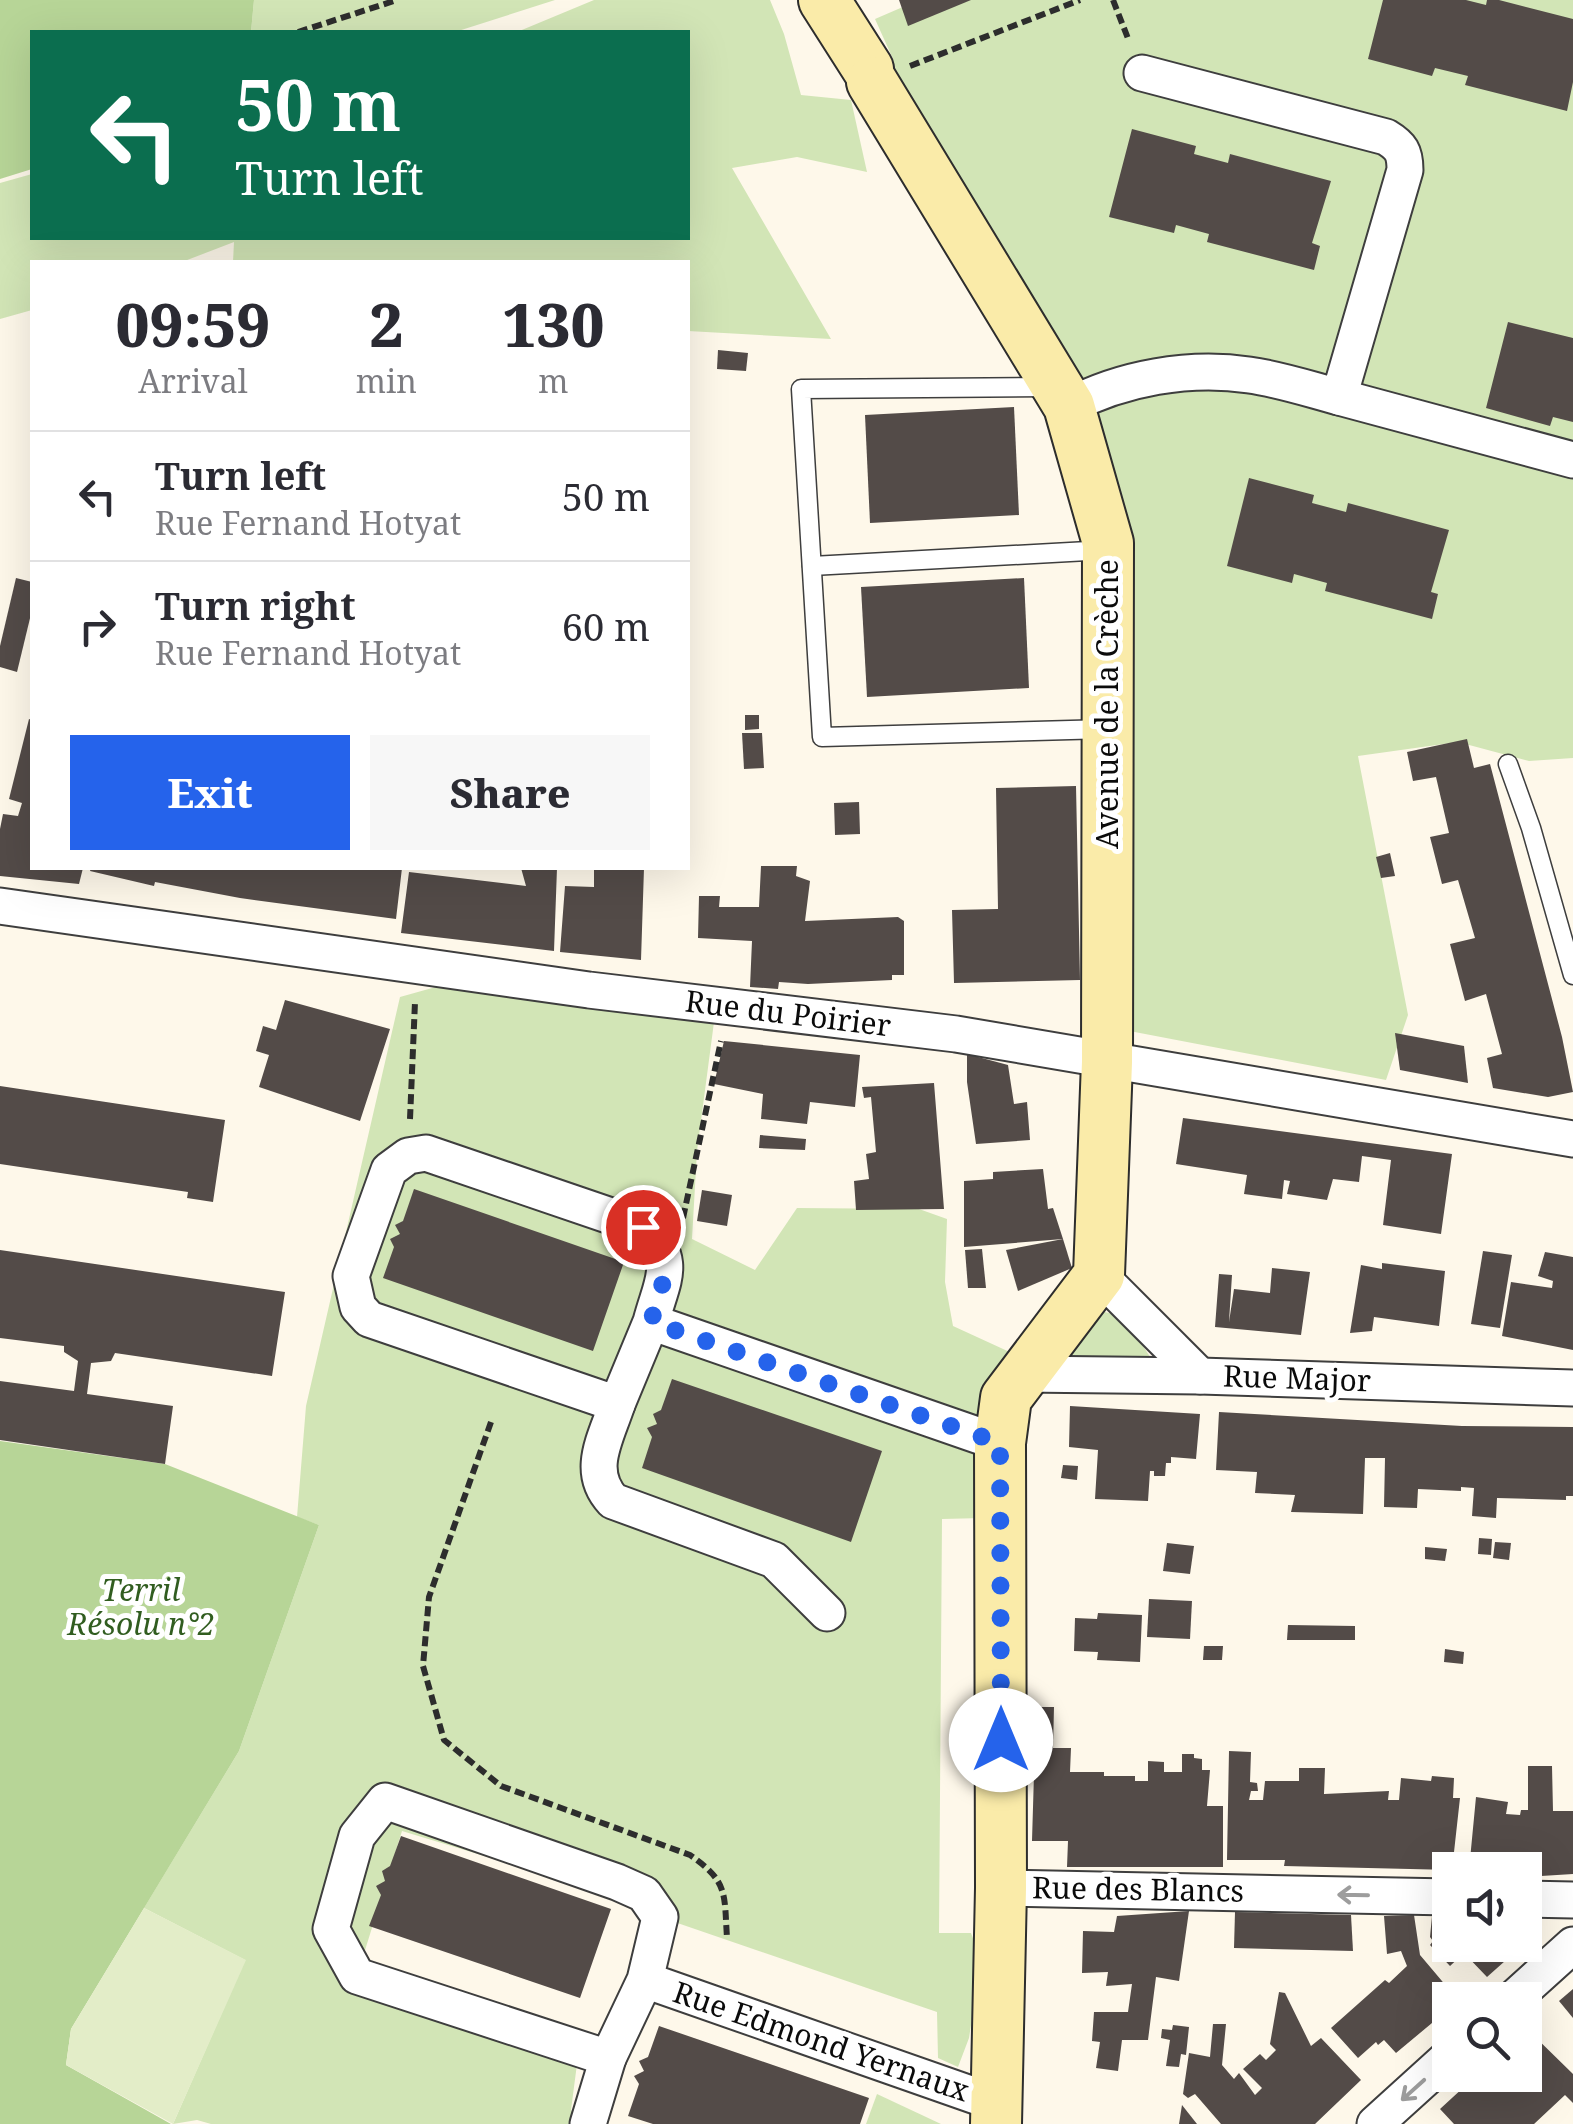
<!DOCTYPE html>
<html lang="en">
<head>
<meta charset="utf-8">
<style>
	body { margin:0; font-family:"Noto Serif",serif; background:#f7f7f7; color:#2b2b33; height:100vh; display:flex; flex-direction:column; font-size:38px; white-space:nowrap }
	* { box-sizing:border-box; margin:0 }
	p { font-size:32px; color:#7c7c81 }
	.icon { flex:none; width:55px; height:55px; fill:none; stroke:currentColor; stroke-width:2; stroke-linecap:round; stroke-linejoin:round }
	.map { position:relative; flex:1; overflow:hidden }
	.sheet { position:absolute; left:30px; top:260px; width:660px; height:610px; display:flex; flex-direction:column; background:#fff; border-radius:0px; box-shadow:0 10px 40px #0002 }
	.sheet>* { flex:none }
	.top-card { position:absolute; left:30px; top:30px; width:660px; height:210px; border-radius:0px; box-shadow:0 10px 40px #0002; background:#0b6e4f; color:#fff; overflow:hidden }
	.buttons { position:absolute; left:1432px; top:1852px; display:grid; gap:20px }
	.buttons a { display:grid; place-items:center; width:110px; height:110px; border-radius:0px; background:#fff; box-shadow:0 10px 40px #0002; font-size:50px }
	.pin { position:absolute; display:grid; place-items:center; width:85px; height:85px; color:#fff; margin:-42px; border:5px solid #fff; border-radius:50%; box-shadow:0 2px 10px #0007 }
	.me { position:absolute; width:110px; margin:-55px; rotate:0deg; stroke-linejoin:round; filter:drop-shadow(0 0 8px #0008) }
	.turn { display:flex; align-items:center; gap:35px; height:210px; padding:0 40px; font-size:45px }
	.turn .icon { width:130px; height:130px; stroke-width:2.5 }
	.turn b { display:block; font-size:70px; line-height:85px }
	.eta { display:flex; justify-content:space-evenly; align-items:center; height:170px; text-align:center }
	.eta b { font-size:60px; font-weight:800; line-height:70px }
	.action { display:flex; gap:20px; margin-top:auto; padding:20px 40px }
	.action a { flex:1; height:115px; border-radius:0px; background:#2563eb; color:#fff; font-size:40px; font-weight:800; line-height:115px; text-align:center }
	.action a+a { background:#f7f7f7; color:#2b2b33 }
	ul { padding:0; list-style:none }
	li { display:flex; align-items:center; gap:30px; height:130px; padding:0 40px; border-top:2px solid #e1e1e2 }
	li div { flex:1 }
	li b { display:block; font-size:38px }
	li em { font-style:normal }
	.map>svg:first-child { display:block }
	.green { fill:#d2e5b6 }
	.forest { fill:#b7d597 }
	.pitch { fill:#e3edc8 }
	.building { fill:#534b48 }
	.lines { fill:none; stroke-linecap:round; stroke-linejoin:round }
	.lane-casing { stroke:#3e3e3e; stroke-width:21 }
	.street-casing { stroke:#3e3e3e; stroke-width:39 }
	.secondary-casing { stroke:#2d2d2d; stroke-width:54 }
	.path { stroke:#2d2d2d; stroke-width:6; stroke-dasharray:10 5; stroke-linecap:butt }
	.lane { stroke:#fff; stroke-width:18 }
	.street { stroke:#fff; stroke-width:35 }
	.secondary { stroke:#faeba9; stroke-width:50 }
	.oneway { stroke:#9d9d9d }
	.route { stroke:#2563eb; stroke-width:18; stroke-dasharray:0 32.4 }
	.labels { text-anchor:middle; stroke-width:10; stroke-linejoin:round; paint-order:stroke }
	.street-label { font-size:30px; fill:#0b0b0b; stroke:#fff }
	.park-label { font-size:30px; font-style:italic; fill:#315d20; stroke:#fff }
</style>
</head>
<body>
<div class="map">
<svg width="1573" height="2124" viewBox="0 0 1573 2124">
	<rect width="100%" height="100%" fill="#fef8ea"/>
	<!-- green -->
	<g class="green">
		<path d="M254,0H555L455,32H251Z"/>
		<path d="M594,0H770L784,34L801,95L851,100L867,172L797,157L732,168L831,339L688,331V262H233L234,242L182,262H32V310L0,319V183L32,174V238H688V32H517Z"/>
		<path d="M919,0H1573V758L1529,761L1458,742L1358,756L1408,1015L1386,1080L1119,1029L1095,457L884,63L893,59L875,19Z"/>
		<path d="M450,983L714,1022L697,1151L692,1239L755,1270L797,1208L919,1209L947,1219L945,1282L953,1326L1014,1354L983,1518L942,1519L939,1933H971L981,1960L969,2038L958,2067L938,2058L937,2012L660,1917L630,1900L402,1831L357,1976L577,2064L571,2110L582,2124H211L197,2120L173,2124L245,1960L144,1908L239,1751L319,1525L297,1517L306,1406L400,997Z"/>
		<path d="M1086,1307L1124,1317L1162,1375H1050Z"/>
		<path d="M877,2094L941,2124H866Z"/>
	</g>
	<!-- forest -->
	<g class="forest">
		<path d="M0,0H254L251,32H32V169L0,179Z"/>
		<path d="M0,1441L165,1464L319,1525L239,1751L71,2029L66,2065L171,2124H0Z"/>
	</g>
	<!-- pitch -->
	<path class="pitch" d="M144,1908L246,1960L173,2124L66,2065L71,2029Z"/>
	<!-- building -->
	<g class="building">
		<path d="M899,0H971L908,26Z"/>
		<path d="M1383,0H1466L1486,5L1487,0H1499L1573,19V82L1567,111L1465,85L1468,76L1435,68L1432,76L1368,59Z"/>
		<path d="M1132,129L1196,146L1194,154L1228,163L1230,154L1331,181L1312,243L1320,246L1314,270L1207,242L1209,234L1176,225L1174,233L1109,217Z"/>
		<path d="M1508,322L1573,338V422L1553,417L1550,426L1486,408Z"/>
		<path d="M718,350L748,353L746,371L717,369Z"/>
		<path d="M1014,407L1019,515L870,523L865,415Z"/>
		<path d="M1249,478L1314,495L1312,503L1346,512L1348,503L1449,530L1431,592L1438,594L1432,619L1325,591L1327,583L1294,574L1292,583L1227,566Z"/>
		<path d="M16,578L32,582V610L17,672L0,667V646Z"/>
		<path d="M1024,578L1029,688L867,697L861,587Z"/>
		<path d="M745,715H759V729L745,730Z"/>
		<path d="M29,719L32,720V868H83L79,884L0,876V829L3,814L18,816L22,803L9,799Z"/>
		<path d="M742,733H762L764,768L744,769Z"/>
		<path d="M1467,739L1474,768L1490,764L1562,1037L1573,1092L1548,1097L1493,1088L1487,1058L1502,1054L1486,994L1465,1001L1450,944L1475,938L1458,880L1442,884L1430,837L1449,833L1436,777L1413,781L1407,752Z"/>
		<path d="M1076,786L1080,980L954,983L952,910L998,909L996,788Z"/>
		<path d="M859,802L860,834L835,835L834,803Z"/>
		<path d="M1390,853L1395,876L1381,878L1376,857Z"/>
		<path d="M761,866H797L796,876L810,881L805,921L898,917L904,921V975H892V980L808,984L779,982L778,989L750,987L752,941L698,938L699,896H720L719,907H759Z"/>
		<path d="M91,868H402L396,919L240,898L155,882L154,886L90,871Z"/>
		<path d="M521,868H557L554,951L401,933L409,872L526,886Z"/>
		<path d="M594,868H644L641,960L560,952L565,886L594,887Z"/>
		<path d="M285,1000L390,1029L360,1121L259,1087L269,1055L256,1051L263,1026L276,1030Z"/>
		<path d="M1395,1033L1464,1046L1468,1083L1400,1070Z"/>
		<path d="M724,1041L860,1055L855,1107L810,1102L807,1124L761,1119L763,1094L714,1084Z"/>
		<path d="M967,1054L1008,1065L1014,1104L1027,1102L1030,1140L976,1144L967,1082Z"/>
		<path d="M934,1083L944,1209L856,1210L854,1181L869,1179L866,1154L876,1152L871,1097L864,1098L862,1087Z"/>
		<path d="M0,1086L225,1120L213,1202L187,1198L188,1192L0,1164Z"/>
		<path d="M1183,1118L1452,1154L1441,1234L1383,1225L1391,1160L1362,1156L1359,1182L1333,1179L1327,1200L1287,1194L1290,1181L1284,1180L1282,1199L1244,1194L1247,1175L1176,1164Z"/>
		<path d="M760,1135L806,1139L805,1150L759,1148Z"/>
		<path d="M1043,1169L1048,1209L1053,1208L1063,1239L964,1247V1181L993,1179V1172Z"/>
		<path d="M414,1189L624,1262L593,1351L383,1278L394,1247L390,1239L400,1234L395,1225L403,1221Z"/>
		<path d="M702,1190L732,1195L727,1226L697,1221Z"/>
		<path d="M1063,1239L1072,1268L1018,1291L1006,1250Z"/>
		<path d="M982,1249L986,1288H968L965,1250Z"/>
		<path d="M0,1250L285,1292L272,1376L115,1353L111,1361L91,1363L87,1394L173,1406L165,1464L0,1440V1381L74,1391L78,1361L64,1352V1346L0,1338Z"/>
		<path d="M1483,1251L1512,1255L1500,1328L1471,1324Z"/>
		<path d="M1545,1252L1573,1257V1350L1502,1336L1511,1282L1552,1288L1553,1281L1538,1276Z"/>
		<path d="M1382,1263L1445,1271L1439,1326L1374,1317L1372,1331L1350,1333L1361,1265L1382,1269Z"/>
		<path d="M1272,1268L1310,1272L1301,1335L1215,1327L1219,1274L1232,1275L1229,1322L1234,1289L1270,1293Z"/>
		<path d="M672,1379L882,1451L851,1542L642,1468L652,1437L647,1428L657,1424L653,1414L661,1410Z"/>
		<path d="M1070,1406L1200,1414L1196,1459L1171,1457V1463H1166L1165,1476H1154V1471H1150L1148,1501L1095,1499L1098,1450L1069,1447Z"/>
		<path d="M1219,1412L1462,1426L1573,1427V1496H1566V1500L1497,1498L1496,1518L1472,1516L1474,1488L1461,1487V1491L1418,1489L1417,1508L1384,1507L1385,1458H1365L1363,1514L1291,1512L1295,1495L1255,1493L1257,1472L1216,1470Z"/>
		<path d="M1063,1465L1078,1466L1077,1480L1061,1478Z"/>
		<path d="M1479,1538L1492,1539L1491,1555L1478,1554Z"/>
		<path d="M1495,1542L1511,1543L1509,1560L1493,1558Z"/>
		<path d="M1167,1543L1194,1546L1190,1574L1163,1571Z"/>
		<path d="M1425,1547L1447,1549L1445,1561L1425,1559Z"/>
		<path d="M1149,1599L1192,1601L1190,1639L1147,1637Z"/>
		<path d="M1098,1613L1142,1615L1140,1662L1097,1660L1098,1652L1074,1651L1075,1618L1097,1619Z"/>
		<path d="M1288,1625L1355,1626V1640H1287Z"/>
		<path d="M1204,1646H1223L1222,1660H1203Z"/>
		<path d="M1445,1649L1464,1652L1463,1664L1444,1662Z"/>
		<path d="M1036,1707H1054L1053,1748H1071L1070,1772H1104V1776H1135V1781H1148V1761L1164,1762V1772H1182V1754H1194V1758L1202,1759V1770H1210L1207,1806H1223V1867H1067L1068,1841H1032Z"/>
		<path d="M1229,1751L1251,1752L1250,1782L1257,1783L1258,1791H1251L1249,1800H1263L1265,1781H1299V1768H1325L1324,1794L1389,1791L1388,1800H1399L1401,1778L1431,1781L1432,1776L1454,1778L1453,1798H1460L1452,1870L1284,1866L1285,1860H1227Z"/>
		<path d="M1528,1766H1552L1553,1811H1573V1874L1525,1877V1870H1469L1476,1797L1508,1802L1506,1814L1520,1815L1521,1810H1528Z"/>
		<path d="M401,1836L611,1909L580,1998L369,1926L381,1895L376,1886L385,1881L382,1871L390,1866Z"/>
		<path d="M1189,1911L1179,1981L1156,1977L1148,2040H1122L1118,2071L1096,2068L1100,2042L1092,2041L1094,2012H1128L1132,1984L1106,1986L1108,1972L1082,1973L1083,1931L1114,1932L1117,1916Z"/>
		<path d="M1235,1912L1351,1915L1353,1951L1234,1948Z"/>
		<path d="M1414,1915L1420,1955L1458,2000H1450V2008L1396,2053L1384,2040L1378,2045L1376,2042L1358,2058L1331,2028L1385,1980L1389,1983L1407,1966L1401,1951L1387,1954L1384,1916Z"/>
		<path d="M1432,1916L1450,1917V1945H1523L1487,1977L1464,1953L1450,1966L1430,1945L1433,1941L1430,1937Z"/>
		<path d="M1573,1989V2018L1559,2001Z"/>
		<path d="M1279,1992L1285,1993L1311,2046L1321,2038L1361,2080L1315,2124H1221L1195,2094L1188,2098L1183,2094L1189,2053L1210,2057L1213,2024H1226L1222,2065L1234,2079L1239,2073L1255,2095L1262,2088L1243,2069L1260,2054L1266,2060L1276,2050L1270,2044Z"/>
		<path d="M1173,2025L1189,2027L1186,2055L1181,2054L1179,2067L1166,2066L1170,2040L1161,2038L1162,2029L1172,2030Z"/>
		<path d="M659,2026L869,2098L860,2124H653L628,2116L639,2084L634,2076L644,2071L639,2061L648,2057Z"/>
		<path d="M1525,2027L1573,2074V2103L1565,2095L1534,2124H1454L1440,2109L1477,2075H1525Z"/>
		<path d="M1182,2105L1197,2124H1179Z"/>
	</g>
	<g class="lines">
		<defs>
			<g id="lane">
				<path d="M1051,387L801,389L822,737L1107,729"/>
				<path d="M812,566L1106,550"/>
				<path d="M1508,764L1531,828L1573,975"/>
			</g>
			<g id="street">
				<path d="M1339,397L1573,460"/>
				<path d="M1069,406C1122,378 1189,366 1249,375C1279,379 1309,389 1339,397L1405,170C1405,152 1401,146 1386,137L1142,73"/>
				<path d="M0,906L589,990L956,1034L1573,1139"/>
				<path d="M1099,1275L1200,1376"/>
				<path d="M651,1322L617,1404L369,1319L358,1307L351,1276L389,1170L408,1156L426,1153L643,1227C679,1261 662,1280 651,1322L1000,1443"/>
				<path d="M1022,1374L1200,1376L1573,1388"/>
				<path d="M617,1404C606,1438 585,1471 613,1501L774,1560L827,1613"/>
				<path d="M1001,1888L1450,1897"/>
				<path d="M1525,1899L1573,1900"/>
				<path d="M645,1980L608,2058L357,1976L331,1929L357,1836L385,1801L617,1882L644,1894L660,1917L645,1980L996,2103"/>
				<path d="M1512,2000L1573,1945"/>
				<path d="M588,2124L608,2058"/>
				<path d="M1375,2124L1450,2056"/>
			</g>
			<g id="secondary">
				<path d="M824,0L868,69"/>
				<path d="M872,82L1069,406L1108,543L1107,1062L1099,1275L1006,1398L1000,1443L1001,1888L996,2124"/>
			</g>
		</defs>
		<!-- lane casing -->
		<use href="#lane" class="lane-casing"/>
		<!-- street casing -->
		<use href="#street" class="street-casing"/>
		<!-- secondary casing -->
		<use href="#secondary" class="secondary-casing"/>
		<!-- path -->
		<g class="path">
			<path d="M1113,0L1129,41"/>
			<path d="M298,32L397,0"/>
			<path d="M910,66L1080,0"/>
			<path d="M410,1119L415,1002"/>
			<path d="M683,1218L721,1041"/>
			<path d="M491,1422L429,1597L423,1666L444,1740L501,1786L690,1855C729,1882 724,1894 727,1938"/>
		</g>
		<!-- lane -->
		<use href="#lane" class="lane"/>
		<!-- street -->
		<use href="#street" class="street"/>
		<!-- secondary -->
		<use href="#secondary" class="secondary"/>
	</g>
	<!-- one-way arrows -->
	<defs><path id="oneway-shaft" d="M-6 0H5M1.5-3L5.5 0L1.5 3" fill="none" stroke-width="1.6" stroke-linecap="round" stroke-linejoin="round" transform="scale(2.5)"/></defs>
	<g class="oneway">
		<use href="#oneway-shaft" transform="translate(1353 1895) rotate(-179)"/>
		<use href="#oneway-shaft" transform="translate(1413 2090) rotate(138)"/>
	</g>
	<g class="lines">
		<!-- route -->
		<path class="route" d="M643,1227C679,1261 662,1280 651,1322L1000,1443L1001,1740"/>
	</g>
	<g class="labels">
		<!-- street labels -->
		<g class="street-label">
			<text transform="translate(1108 704) rotate(-90)" y="10">Avenue de la Crèche</text>
			<text transform="translate(788 1014) rotate(7)" y="10">Rue du Poirier</text>
			<text transform="translate(1297 1379) rotate(2)" y="10">Rue Major</text>
			<text transform="translate(1138 1890) rotate(1)" y="10">Rue des Blancs</text>
			<text transform="translate(821 2042) rotate(19)" y="10">Rue Edmond Yernaux</text>
		</g>
		<!-- park labels -->
		<g class="park-label">
			<text x="141" y="1601">Terril<tspan x="141" dy="34">Résolu n°2</tspan></text>
		</g>
	</g>
</svg>
<div class="buttons">
<a><svg class="icon" aria-label="sound" viewBox="0 0 24 24"><path d="M4 9h4l5-4v14l-5-4H4zM17 9q2 3 0 6"/></svg></a>
<a><svg class="icon" aria-label="search" viewBox="0 0 24 24"><circle cx="10" cy="10" r="6"/><path d="M15 15l6 6"/></svg></a>
</div>
<div class="pin" style="left:643px;top:1227px;background:#d93025"><svg class="icon" aria-label="arrive" viewBox="0 0 24 24"><path d="M6 21V4h12l-3 4 3 4H6"/></svg></div>
<svg class="me" style="left:1001px;top:1740px" viewBox="-20 -20 40 40"><circle r="19" fill="#fff"/><path d="M0-13L10 11 0 6-10 11z" fill="#2563eb"/></svg>
<div class="top-card">
<div class="turn"><svg class="icon" aria-label="left" viewBox="0 0 24 24"><path d="M17 20v-9H6M10 6l-5 5 5 5"/></svg><div><b>50 m</b>Turn left</div></div>
</div>
<section class="sheet">
<div class="eta">
<div><b>09:59</b><p>Arrival</p></div>
<div><b>2</b><p>min</p></div>
<div><b>130</b><p>m</p></div>
</div>
<ul>
<li><svg class="icon" aria-label="left" viewBox="0 0 24 24"><path d="M17 20v-9H6M10 6l-5 5 5 5"/></svg><div><b>Turn left</b><p>Rue Fernand Hotyat</p></div><em>50 m</em></li>
<li><svg class="icon" aria-label="right" viewBox="0 0 24 24"><path d="M7 20v-9h11M14 6l5 5-5 5"/></svg><div><b>Turn right</b><p>Rue Fernand Hotyat</p></div><em>60 m</em></li>
</ul>
<div class="action"><a>Exit</a><a>Share</a></div>
</section>
</div>
</body>
</html>
